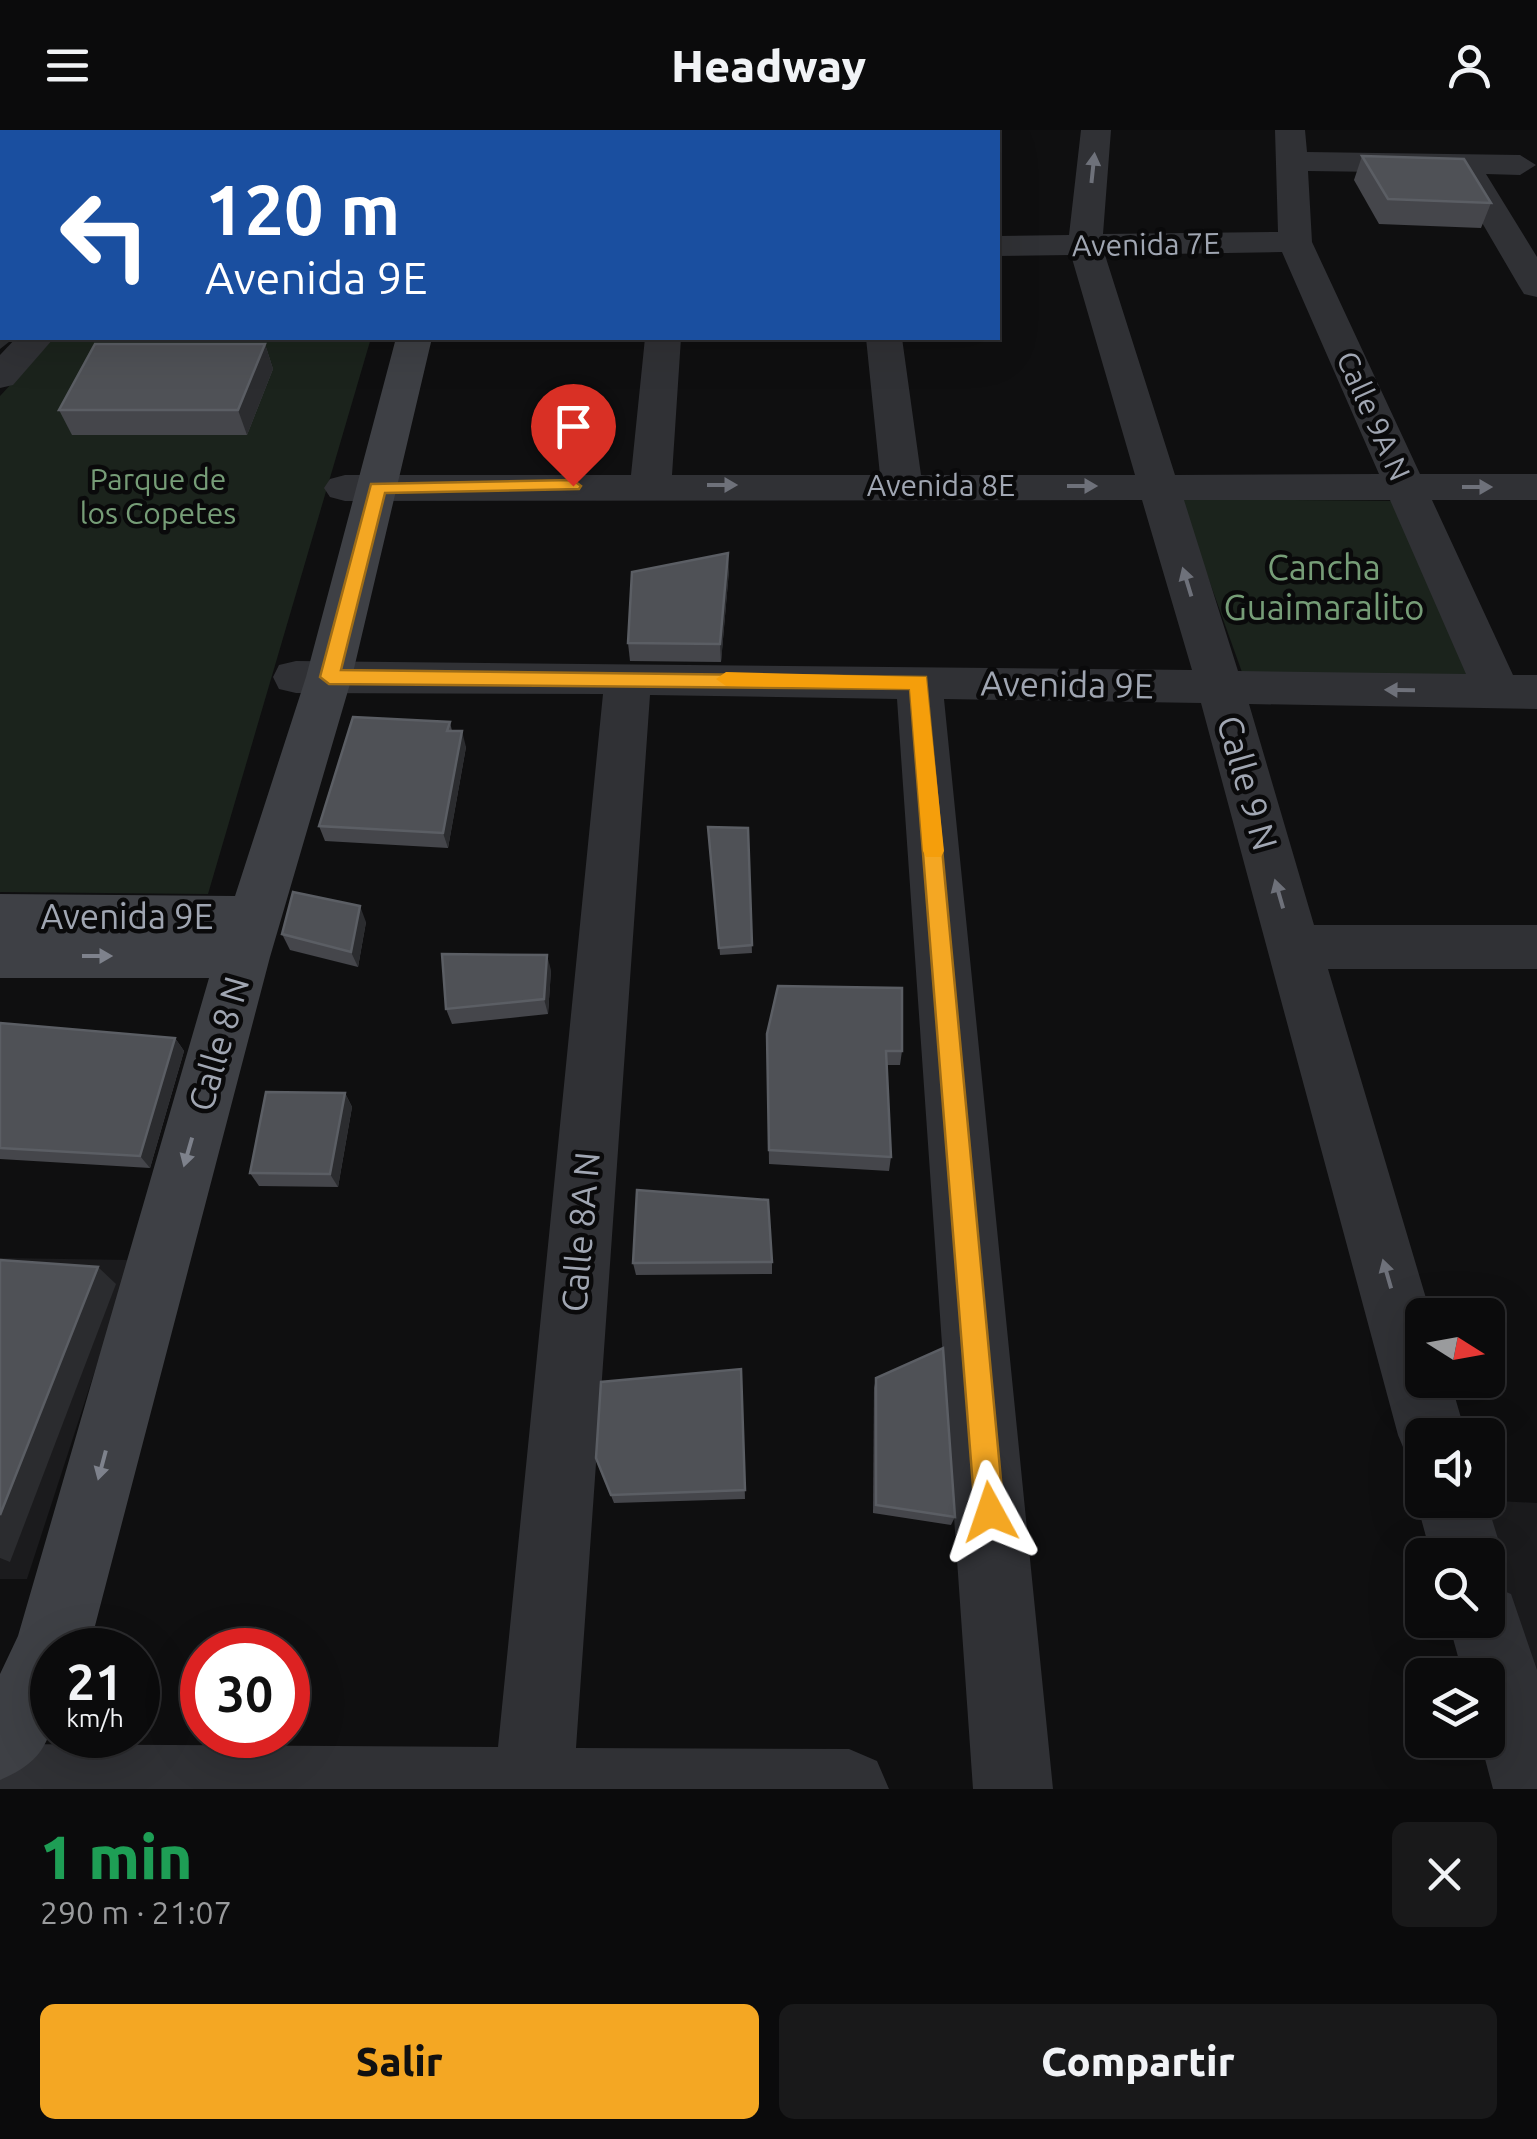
<!DOCTYPE html>
<html lang="es">
<head>
<meta charset="utf-8">
<style>
	body { margin:0; font-family:Ubuntu,sans-serif; background:#19191a; color:#f1f3f6; height:100vh; display:flex; flex-direction:column; font-size:38px; white-space:nowrap }
	* { box-sizing:border-box; margin:0 }
	p { font-size:32px; color:#9a9b9d }
	.icon { flex:none; width:55px; height:55px; fill:none; stroke:currentColor; stroke-width:2; stroke-linecap:round; stroke-linejoin:round }
	.map { position:relative; height:1659px; overflow:hidden }
	.side { display:flex; flex-direction:column; background:#0b0b0c; flex:1 }
	.side>* { flex:none }
	.top-card { position:absolute; left:0px; top:0px; width:1000px; height:210px; box-shadow:0 10px 40px #0002,0 0 0 2px #2b2b2d; background:#1a4fa0; color:#fff; overflow:hidden }
	.needle { width:65px; rotate:101deg }
	.fabs { position:absolute; left:1405px; top:1168px; display:grid; gap:20px }
	.fabs a { display:grid; place-items:center; width:100px; height:100px; border-radius:15px; background:#0b0b0c; box-shadow:0 10px 40px #0002,0 0 0 2px #2b2b2d; font-size:50px }
	.speed { position:absolute; left:30px; top:1498px; display:flex; gap:20px; font-size:50px; font-weight:700; text-align:center }
	.speed>* { display:grid; place-content:center; width:130px; height:130px; border-radius:50%; background:#0b0b0c; box-shadow:0 10px 40px #0002,0 0 0 2px #2b2b2d; line-height:1 }
	.speed small { font-size:25px; font-weight:400 }
	.speed .limit { border:15px solid #d22; background:#fff; color:#111 }
	.pin { position:absolute; display:grid; place-items:center; width:85px; height:85px; color:#fff; margin:-102px -42px; border-radius:50% 50% 50% 0; rotate:-45deg; box-shadow:0 0 10px #0007 }
	.pin .icon { rotate:45deg }
	.me { position:absolute; width:110px; margin:-55px; rotate:355deg; stroke-linejoin:round; filter:drop-shadow(0 0 8px #0008) }
	.turn { display:flex; align-items:center; gap:35px; height:210px; padding:0 40px; font-size:45px }
	.turn .icon { width:130px; height:130px; stroke-width:2.5 }
	.turn b { display:block; font-size:70px; line-height:85px }
	.round { display:grid; place-items:center; flex:none; width:105px; height:105px; border-radius:15px; background:#19191a }
	.overview { display:flex; align-items:center; justify-content:space-between; height:170px; padding:0 40px }
	h1 { font-size:60px; font-weight:800; line-height:75px; color:#1e9e55 }
	.primary-button { display:flex; gap:20px; margin-top:auto; padding:20px 40px }
	.primary-button a { flex:1; height:115px; border-radius:15px; background:#f4a723; color:#111; font-size:40px; font-weight:800; line-height:115px; text-align:center }
	.primary-button a+a { background:#19191a; color:#f1f3f6 }
	header { display:flex; justify-content:space-between; align-items:center; height:130px; padding:0 40px; background:#0b0b0c; font-size:45px; font-weight:800 }
	.map>svg:first-child { display:block }
	.built { fill:#1b1b1d }
	.green { fill:#1b231c }
	.lines { fill:none; stroke-linecap:round; stroke-linejoin:round }
	.street { fill:#303135; fill-rule:evenodd }
	.secondary { fill:#3e4045; fill-rule:evenodd }
	.wall { fill:#45464b }
	.shaded-wall { fill:#2b2c2f }
	.building { fill:#4f5156; stroke:#5b5e64; stroke-width:2.5 }
	.oneway { fill:#6e717a }
	.oneway2 { fill:#7e828c }
	.route { fill:#f4a723; stroke:#9f6d17; stroke-width:2.5 }
	.slow { fill:#f59e0b }
	.labels { text-anchor:middle; stroke-width:9; stroke-linejoin:round; paint-order:stroke }
	.far-street-label { font-size:30px; fill:#a0a6b2; stroke:#0a0a0b }
	.far-park-label { font-size:30px; fill:#769d77; stroke:#0a0a0b }
	.park-label { font-size:35px; fill:#769d77; stroke:#0a0a0b }
	.street-label { font-size:35px; fill:#a0a6b2; stroke:#0a0a0b }
</style>
</head>
<body>
<header><svg class="icon" aria-label="menu" viewBox="0 0 24 24"><path d="M4 6h16M4 12h16M4 18h16"/></svg>Headway<svg class="icon" aria-label="person" viewBox="0 0 24 24"><circle cx="12" cy="8" r="4"/><path d="M4 21q1-7 8-7t8 7"/></svg></header>
<div class="map">
<svg width="1537" height="1659" viewBox="0 0 1537 1659">
	<rect width="100%" height="100%" fill="#0f0f10"/>
	<!-- built -->
	<g class="built">
		<path d="M0,1128L131,1130L27,1449H0Z"/>
		<path d="M1479,1370L1537,1373V1642L1488,1468V1425Z"/>
	</g>
	<!-- green -->
	<g class="green">
		<path d="M54,208H371L208,764L0,762V266Z"/>
		<path d="M1180,369L1397,371L1478,548L1243,545Z"/>
	</g>
	<g class="lines">
		<!-- street -->
		<g class="street">
			<rect x="891" y="0" width="30" height="2"/>
			<path d="M1081,0H1111L1103,104L1278,102L1275,0H1305L1307,22L1520,25L1536,35L1520,45L1486,44L1537,127V167L1524,164L1519,156L1453,43L1308,41L1312,112L1420,344H1537V370H1432L1513,545H1537V579L1249,574L1314,795H1537V839H1328L1431,1185H1422V1250H1450L1466,1305H1422V1335L1408,1329L1398,1305L1201,573L944,569L1053,1659H973L897,569L650,565L576,1618L849,1619L877,1631L889,1659H0V1614L498,1617L603,564L296,563L279,559L273,547L279,535L296,531L1192,540L1142,370L345,371L330,367L324,358L330,349L345,345H631L645,208H681L672,345H880L866,208H902L921,345H1135L1071,125L998,126V106L1069,105ZM1282,122L1379,344L1175,345L1105,125ZM1184,370H1390L1466,544L1238,541Z"/>
			<rect x="0" y="106" width="2" height="20"/>
			<path d="M16,208H54L13,255L0,258V225Z"/>
			<path d="M1422,1353V1370H1486L1503,1425L1493,1451L1488,1453V1425H1431L1416,1370Z"/>
			<path d="M1488,1454L1511,1464L1537,1540V1659H1493L1480,1610H1488V1545H1463L1448,1490H1488Z"/>
		</g>
		<!-- secondary -->
		<path class="secondary" d="M396,208H432L352,547L270,827L90,1515L88,1520H52C52,1581 66,1623 0,1650V1544L18,1506L209,848H0V764L235,766L306,547Z"/>
	</g>
	<!-- wall -->
	<g class="wall">
		<path d="M1362,26L1491,73L1481,98L1379,94L1354,50Z"/>
		<path d="M265,214L273,239L247,305H72L59,280Z"/>
		<path d="M729,440L721,532L630,531L628,513Z"/>
		<path d="M450,592L452,601L466,617L448,718L325,711L319,696Z"/>
		<path d="M708,697L748,698L752,823L720,825Z"/>
		<path d="M366,792L358,837L290,820L282,804Z"/>
		<path d="M551,840L548,884L452,894L446,879Z"/>
		<path d="M0,893L175,908L184,921L150,1038L0,1029Z"/>
		<path d="M767,904L902,921L900,935H887L891,1027L889,1041L769,1034Z"/>
		<path d="M345,963L352,977L338,1057L259,1056L250,1043Z"/>
		<path d="M772,1132V1144L636,1145L633,1133Z"/>
		<path d="M741,1239L745,1369L614,1373L596,1328Z"/>
		<path d="M876,1248L955,1387L951,1395L873,1383L874,1258Z"/>
	</g>
	<!-- shaded-wall -->
	<g class="shaded-wall">
		<path d="M2,195V208H14L0,219V197Z"/>
		<path d="M265,214L273,239L247,305L238,280Z"/>
		<path d="M728,423L729,440L721,532L720,514Z"/>
		<path d="M462,601L466,617L448,718L443,703Z"/>
		<path d="M360,776L366,792L358,837L351,822Z"/>
		<path d="M547,825L551,840L548,884L544,869Z"/>
		<path d="M175,908L184,921L150,1038L140,1026Z"/>
		<path d="M345,963L352,977L338,1057L330,1044Z"/>
		<path d="M98,1137L116,1154L10,1432L0,1428V1385Z"/>
	</g>
	<!-- building -->
	<g class="building">
		<path d="M1362,26L1464,29L1491,73L1388,69Z"/>
		<path d="M0,120H2V195L0,197Z"/>
		<path d="M95,214H265L238,280H59Z"/>
		<path d="M728,423L720,514L628,513L632,442Z"/>
		<path d="M353,587L450,592L447,601H462L443,703L319,696Z"/>
		<path d="M708,697L748,698L752,815L719,818Z"/>
		<path d="M293,762L360,776L351,822L282,804Z"/>
		<path d="M442,824L547,825L544,869L446,879Z"/>
		<path d="M778,856L902,858V921H886L891,1027L769,1020L767,904Z"/>
		<path d="M0,893L175,908L140,1026L0,1018Z"/>
		<path d="M266,962L345,963L330,1044L250,1043Z"/>
		<path d="M637,1060L768,1070L772,1132L633,1133Z"/>
		<path d="M0,1130L98,1137L0,1385Z"/>
		<path d="M943,1218L955,1387L876,1375V1248Z"/>
		<path d="M741,1239L745,1360L611,1365L596,1328L601,1252Z"/>
	</g>
	<!-- one-way arrows -->
	<defs><path id="oneway-solid" d="M-6-.8H1V-3.2L6.5 0L1 3.2V.8H-6Z" transform="scale(2.5)"/></defs>
	<g class="oneway">
		<use href="#oneway-solid" transform="translate(1093 38) rotate(-84)"/>
		<use href="#oneway-solid" transform="translate(722 355)"/>
		<use href="#oneway-solid" transform="translate(1082 356)"/>
		<use href="#oneway-solid" transform="translate(1477 357)"/>
		<use href="#oneway-solid" transform="translate(1187 452) rotate(-107)"/>
		<use href="#oneway-solid" transform="translate(1400 560) rotate(-179)"/>
		<use href="#oneway-solid" transform="translate(1279 764) rotate(-106)"/>
		<use href="#oneway-solid" transform="translate(1387 1144) rotate(-106)"/>
	</g>
	<g class="oneway2">
		<use href="#oneway-solid" transform="translate(97 826)"/>
		<use href="#oneway-solid" transform="translate(188 1022) rotate(106)"/>
		<use href="#oneway-solid" transform="translate(102 1335) rotate(105)"/>
	</g>
	<!-- route -->
	<path class="route" d="M573,350L581,356L579,359L385,363L341,540L926,547L1004,1382L1000,1393L990,1397L979,1393L975,1382L910,559L329,554L320,547L371,354Z"/>
	<!-- slow -->
	<path class="slow" d="M726,542L926,547L944,721L941,727H926L923,721L910,559L726,556L716,549Z"/>
	<g class="labels">
		<!-- far-street labels -->
		<g class="far-street-label">
			<text transform="translate(1146 115) rotate(-1)" y="10">Avenida 7E</text>
			<text transform="translate(1373 286) rotate(66)" y="10">Calle 9A N</text>
			<text x="941" y="366">Avenida 8E</text>
		</g>
		<!-- far-park labels -->
		<g class="far-park-label">
			<text x="158" y="360">Parque de<tspan x="158" dy="34">los Copetes</tspan></text>
		</g>
		<!-- park labels -->
		<g class="park-label">
			<text x="1324" y="450">Cancha<tspan x="1324" dy="40">Guaimaralito</tspan></text>
		</g>
		<!-- street labels -->
		<g class="street-label">
			<text transform="translate(1067 555) rotate(1)" y="12">Avenida 9E</text>
			<text transform="translate(1247 653) rotate(74)" y="12">Calle 9 N</text>
			<text x="127" y="799">Avenida 9E</text>
			<text transform="translate(219 914) rotate(-74)" y="12">Calle 8 N</text>
			<text transform="translate(581 1102) rotate(-85)" y="12">Calle 8A N</text>
		</g>
	</g>
</svg>
<div class="fabs">
<a><svg class="needle" viewBox="-14 -14 28 28"><path d="M0-13l5 13h-10z" fill="#e53935"/><path d="M0 13l5-13h-10z" fill="#9a9b9d"/></svg></a>
<a><svg class="icon" aria-label="sound" viewBox="0 0 24 24"><path d="M4 9h4l5-4v14l-5-4H4zM17 9q2 3 0 6"/></svg></a>
<a><svg class="icon" aria-label="search" viewBox="0 0 24 24"><circle cx="10" cy="10" r="6"/><path d="M15 15l6 6"/></svg></a>
<a><svg class="icon" aria-label="layers" viewBox="0 0 24 24"><path d="M12 4l9 5-9 5-9-5zM3 14l9 5 9-5"/></svg></a>
</div>
<div class="speed"><div>21<small>km/h</small></div><div class="limit">30</div></div>
<div class="pin" style="left:573px;top:356px;background:#d93025"><svg class="icon" aria-label="arrive" viewBox="0 0 24 24"><path d="M6 21V4h12l-3 4 3 4H6"/></svg></div>
<svg class="me" style="left:990px;top:1382px" viewBox="-20 -20 40 40"><path d="M0-17L14 15 0 8-14 15z" fill="#f4a723" stroke="#fff" stroke-width="4"/></svg>
<div class="top-card">
<div class="turn"><svg class="icon" aria-label="left" viewBox="0 0 24 24"><path d="M17 20v-9H6M10 6l-5 5 5 5"/></svg><div><b>120 m</b>Avenida 9E</div></div>
</div>
</div>
<section class="side">
<div class="overview"><div><h1>1 min</h1><p>290 m · 21:07</p></div><a class="round"><svg class="icon" aria-label="close" viewBox="0 0 24 24"><path d="M6 6l12 12M18 6L6 18"/></svg></a></div>
<div class="primary-button"><a>Salir</a><a>Compartir</a></div>
</section>
</body>
</html>
